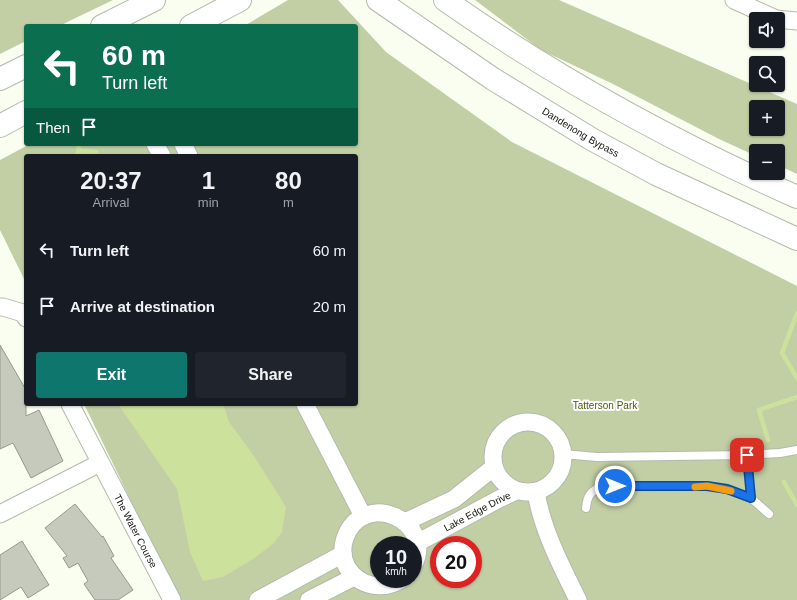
<!DOCTYPE html>
<html lang="en">
<head>
<meta charset="utf-8">
<style>
	body { margin:0; font-family:Helvetica,sans-serif; background:#20242c; color:#f1f3f6; height:100vh; display:flex; flex-direction:column; font-size:15px; white-space:nowrap }
	* { box-sizing:border-box; margin:0 }
	p { font-size:13px; color:#9ea1a6 }
	.icon { flex:none; width:22px; height:22px; fill:none; stroke:currentColor; stroke-width:2; stroke-linecap:round; stroke-linejoin:round }
	.map { position:relative; flex:1; overflow:hidden }
	.details { position:absolute; left:24px; top:154px; width:334px; height:252px; display:flex; flex-direction:column; background:#171b24; border-radius:4px; box-shadow:0 1px 3px #0004 }
	.details>* { flex:none }
	.banner { position:absolute; left:24px; top:24px; width:334px; height:122px; border-radius:4px; box-shadow:0 1px 3px #0004; background:#0b6e4f; color:#fff; overflow:hidden }
	.buttons { position:absolute; left:749px; top:12px; display:grid; gap:8px }
	.buttons a { display:grid; place-items:center; width:36px; height:36px; border-radius:4px; background:#171b24; box-shadow:0 1px 3px #0004; font-size:20px }
	.speed { position:absolute; left:370px; top:536px; display:flex; gap:8px; font-size:20px; font-weight:700; text-align:center }
	.speed>* { display:grid; place-content:center; width:52px; height:52px; border-radius:50%; background:#171b24; box-shadow:0 1px 3px #0004; line-height:1 }
	.speed small { font-size:10px; font-weight:400 }
	.speed .limit { border:6px solid #d22; background:#fff; color:#111 }
	.pin { position:absolute; display:grid; place-items:center; width:34px; height:34px; color:#fff; margin:-17px; border-radius:8px; box-shadow:0 2px 6px #0006 }
	.me { position:absolute; width:44px; margin:-22px; rotate:90deg; stroke-linejoin:round; filter:drop-shadow(0 0 3px #0008) }
	.turn { display:flex; align-items:center; gap:14px; height:84px; padding:0 12px; font-size:18px }
	.turn .icon { width:52px; height:52px; stroke-width:2.5 }
	.turn b { display:block; font-size:28px; line-height:34px }
	.then { display:flex; align-items:center; height:38px; padding:0 12px; background:#0003; gap:8px; font-size:15px }
	.eta { display:flex; justify-content:space-evenly; align-items:center; height:68px; text-align:center }
	.eta b { font-size:24px; font-weight:700; line-height:28px }
	.button { display:flex; gap:8px; margin-top:auto; padding:8px 12px }
	.button a { flex:1; height:46px; border-radius:4px; background:#0f766e; color:#fff; font-size:16px; font-weight:700; line-height:46px; text-align:center }
	.button a+a { background:#20242c; color:#f1f3f6 }
	ul { padding:0; list-style:none }
	li { display:flex; align-items:center; gap:12px; height:56px; padding:0 12px }
	li div { flex:1 }
	li b { display:block; font-size:15px }
	li em { font-style:normal }
	.map>svg:first-child { display:block }
	.green { fill:#c2cfa4; fill-rule:evenodd }
	.water { fill:#cce19c }
	.lines { fill:none; stroke-linecap:round; stroke-linejoin:round }
	.stream { stroke:#cce19c; stroke-width:4.5 }
	.building { fill:#c6cabd; stroke:#95998d }
	.lane-casing { stroke:#b4b9ac; stroke-width:10 }
	.street-casing { stroke:#b4b9ac; stroke-width:19 }
	.primary-casing { stroke:#b4b9ac; stroke-width:24 }
	.highway-casing { stroke:#b4b9ac; stroke-width:24 }
	.lane { stroke:#fff; stroke-width:8 }
	.street { stroke:#fff; stroke-width:17 }
	.primary { stroke:#fff; stroke-width:22 }
	.highway { stroke:#fff; stroke-width:22 }
	.route-casing { stroke:#114b97; stroke-width:10 }
	.route { stroke:#1a73e8; stroke-width:7 }
	.slow { stroke:#f59e0b; stroke-width:7 }
	.labels { text-anchor:middle; stroke-width:4; stroke-linejoin:round; paint-order:stroke }
	.street-label { font-size:10px; fill:#151612; stroke:#fff }
	.park-label { font-size:10px; fill:#4a5a0f; stroke:#fff }
</style>
</head>
<body>
<div class="map">
<svg width="797" height="600" viewBox="0 0 797 600">
	<rect width="100%" height="100%" fill="#f9fef0"/>
	<!-- green -->
	<g class="green">
		<path d="M0,0H113L59,26H26V41L0,54Z"/>
		<path d="M288,0H338L386,52L512,142L797,286V600H179L84,404H356V156H26V283L0,230V160L30,144H356V26H244ZM379,545H413V579H379ZM439,545H473V579H439Z"/>
		<path d="M475,0H559L797,104V174L778,165V151H756V156L719,139L611,83L541,50ZM756,107H778V129H756Z"/>
	</g>
	<!-- water -->
	<g class="water">
		<path d="M78,148L98,150L99,156H74Z"/>
		<path d="M118,404H223L229,422L254,456L286,507L282,532L273,544L253,559L223,577L203,581L190,552L177,489Z"/>
	</g>
	<g class="lines">
		<!-- stream -->
		<g class="stream">
			<path d="M78,156L79,144"/>
			<path d="M797,313L782,353L797,378"/>
			<path d="M768,440L759,410L797,397"/>
			<path d="M784,482L797,505"/>
		</g>
	</g>
	<!-- building -->
	<g class="building">
		<path d="M0,345L26,390V416L39,410L63,461L31,478L13,443L0,449Z"/>
		<path d="M75,504L102,537L103,536L114,556L111,558L133,590L118,600H95L84,584L88,581L78,563L69,568L63,558L67,556L45,528Z"/>
		<path d="M22,541L49,585L28,598L21,587L0,600V555Z"/>
	</g>
	<g class="lines">
		<defs>
			<g id="lane">
				<path d="M563,454L597,457L747,455L751,498L769,514"/>
				<path d="M747,455L780,453L797,450"/>
				<path d="M586,508C587,497 590,491 601,487L707,486L727,489L751,498"/>
			</g>
			<g id="street">
				<path d="M734,0L776,19L797,21"/>
				<path d="M155,144L162,156"/>
				<path d="M183,144L189,156"/>
				<path d="M0,307H3L23,313L26,318"/>
				<path id="s1" d="M70,404L172,600"/>
				<path d="M305,404L363,516"/>
				<circle cx="528" cy="457" r="35"/>
				<path d="M536,492C542,529 561,566 578,600"/>
				<path d="M0,514L100,463"/>
				<path d="M405,522L454,499L494,467"/>
				<path id="s2" d="M417,543L499,499L516,491"/>
				<path d="M402,579C383,591 359,587 347,567C342,558 342,547 345,538C363,488 437,521 413,566"/>
				<path d="M258,600L343,554"/>
				<path d="M309,600L354,577"/>
			</g>
			<g id="primary">
				<path d="M102,26L154,0"/>
				<path d="M191,26L240,0"/>
				<path d="M0,79L26,66"/>
				<path d="M0,126L26,112"/>
			</g>
			<g id="highway">
				<path id="s3" d="M378,0L493,79L593,140L656,174L797,239"/>
				<path d="M445,0C556,78 673,142 797,197"/>
			</g>
		</defs>
		<!-- lane casing -->
		<use href="#lane" class="lane-casing"/>
		<!-- street casing -->
		<use href="#street" class="street-casing"/>
		<!-- primary casing -->
		<use href="#primary" class="primary-casing"/>
		<!-- highway casing -->
		<use href="#highway" class="highway-casing"/>
		<!-- lane -->
		<use href="#lane" class="lane"/>
		<!-- street -->
		<use href="#street" class="street"/>
		<!-- primary -->
		<use href="#primary" class="primary"/>
		<!-- highway -->
		<use href="#highway" class="highway"/>
	</g>
	<g class="lines">
		<defs>
			<path id="route" d="M615,486H707L727,489L751,498L747,455"/>
		</defs>
		<!-- route casing -->
		<use href="#route" class="route-casing"/>
		<!-- route -->
		<use href="#route" class="route"/>
		<!-- slow -->
		<path class="slow" d="M695,487L707,486L731,491"/>
	</g>
	<g class="labels">
		<!-- street labels -->
		<g class="street-label">
			<text dy="4" stroke="none"><textPath href="#s3" startOffset="242">Dandenong Bypass</textPath></text>
			<text dy="4" stroke="none"><textPath href="#s2" startOffset="68">Lake Edge Drive</textPath></text>
			<text dy="4" stroke="none"><textPath href="#s1" startOffset="143">The Water Course</textPath></text>
		</g>
		<!-- park labels -->
		<g class="park-label">
			<text x="605" y="409">Tatterson Park</text>
		</g>
	</g>
</svg>
<div class="buttons">
<a><svg class="icon" aria-label="sound" viewBox="0 0 24 24"><path d="M4 9h4l5-4v14l-5-4H4zM17 9q2 3 0 6"/></svg></a>
<a><svg class="icon" aria-label="search" viewBox="0 0 24 24"><circle cx="10" cy="10" r="6"/><path d="M15 15l6 6"/></svg></a>
<a>+</a>
<a>−</a>
</div>
<div class="speed"><div>10<small>km/h</small></div><div class="limit">20</div></div>
<div class="pin" style="left:747px;top:455px;background:#d93025"><svg class="icon" aria-label="arrive" viewBox="0 0 24 24"><path d="M6 21V4h12l-3 4 3 4H6"/></svg></div>
<svg class="me" style="left:615px;top:486px" viewBox="-20 -20 40 40"><circle r="17" fill="#1a73e8" stroke="#fff" stroke-width="3"/><path d="M0-11L8 9 0 5-8 9z" fill="#fff"/></svg>
<div class="banner">
<div class="turn"><svg class="icon" aria-label="left" viewBox="0 0 24 24"><path d="M17 20v-9H6M10 6l-5 5 5 5"/></svg><div><b>60 m</b>Turn left</div></div>
<div class="then">Then<svg class="icon" aria-label="arrive" viewBox="0 0 24 24"><path d="M6 21V4h12l-3 4 3 4H6"/></svg></div>
</div>
<section class="details">
<div class="eta">
<div><b>20:37</b><p>Arrival</p></div>
<div><b>1</b><p>min</p></div>
<div><b>80</b><p>m</p></div>
</div>
<ul>
<li><svg class="icon" aria-label="left" viewBox="0 0 24 24"><path d="M17 20v-9H6M10 6l-5 5 5 5"/></svg><div><b>Turn left</b></div><em>60 m</em></li>
<li><svg class="icon" aria-label="arrive" viewBox="0 0 24 24"><path d="M6 21V4h12l-3 4 3 4H6"/></svg><div><b>Arrive at destination</b></div><em>20 m</em></li>
</ul>
<div class="button"><a>Exit</a><a>Share</a></div>
</section>
</div>
</body>
</html>
